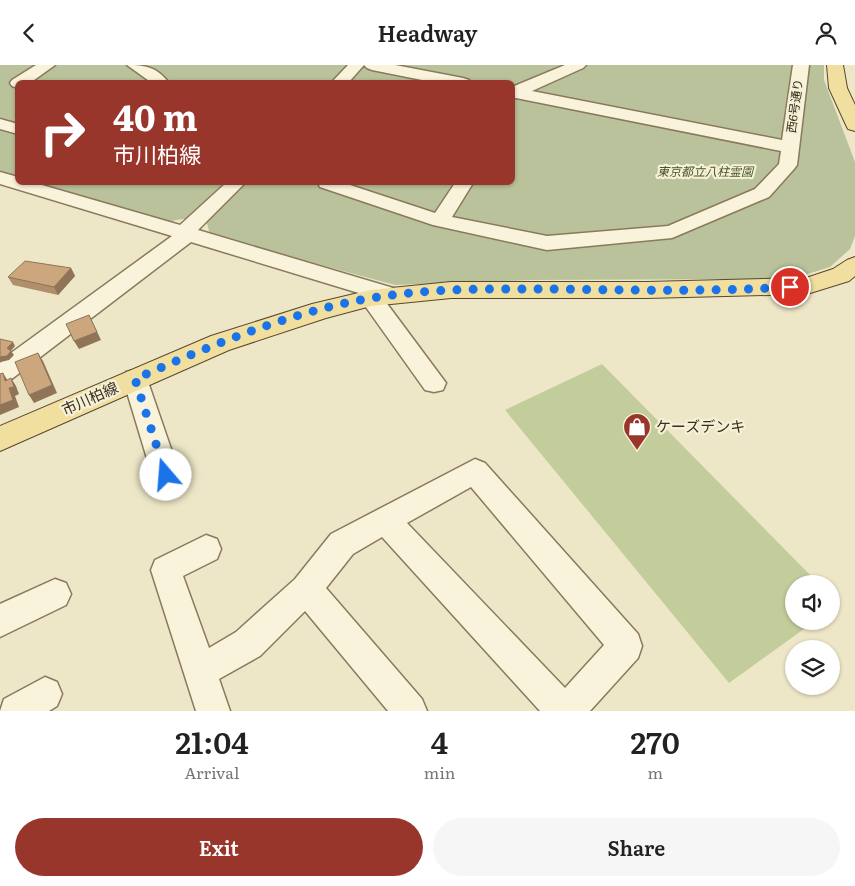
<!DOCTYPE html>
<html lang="en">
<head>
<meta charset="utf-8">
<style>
	body { margin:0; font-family:Literata,"Noto Sans JP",serif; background:#f6f6f6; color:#222; height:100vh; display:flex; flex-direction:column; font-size:19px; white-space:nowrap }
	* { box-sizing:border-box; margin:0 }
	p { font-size:16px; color:#767676 }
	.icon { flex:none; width:28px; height:28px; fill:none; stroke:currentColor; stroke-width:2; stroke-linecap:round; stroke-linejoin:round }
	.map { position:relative; height:646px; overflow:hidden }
	.panel { display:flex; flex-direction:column; background:#fff; flex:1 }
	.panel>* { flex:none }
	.hud { position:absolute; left:15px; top:15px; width:500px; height:105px; border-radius:8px; box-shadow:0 1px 4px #0004; background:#99362c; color:#fff; overflow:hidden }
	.fabs { position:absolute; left:785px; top:510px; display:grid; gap:10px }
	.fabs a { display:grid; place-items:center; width:55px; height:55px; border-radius:50%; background:#fff; box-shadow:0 1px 4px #0004; font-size:25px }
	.pin { position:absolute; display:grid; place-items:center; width:42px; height:42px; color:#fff; margin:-21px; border:2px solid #fff; border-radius:50%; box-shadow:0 1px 5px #0007 }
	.me { position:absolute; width:55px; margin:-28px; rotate:342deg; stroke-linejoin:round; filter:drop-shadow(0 0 4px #0008) }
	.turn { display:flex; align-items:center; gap:18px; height:105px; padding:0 15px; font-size:22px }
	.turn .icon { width:65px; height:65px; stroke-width:2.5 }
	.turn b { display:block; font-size:35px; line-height:42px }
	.eta { display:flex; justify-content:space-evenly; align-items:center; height:85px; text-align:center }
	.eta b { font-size:30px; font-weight:600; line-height:35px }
	.cta { display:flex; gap:10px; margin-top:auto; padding:10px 15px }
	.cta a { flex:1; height:58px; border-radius:30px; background:#99362c; color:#fff; font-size:20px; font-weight:600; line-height:58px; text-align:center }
	.cta a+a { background:#f6f6f6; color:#222 }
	header { display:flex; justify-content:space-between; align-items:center; height:65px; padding:0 15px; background:#fff; font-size:22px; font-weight:600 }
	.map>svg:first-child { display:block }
	.green { fill:#c2cd9b }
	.cemetery { fill:#b9c29a }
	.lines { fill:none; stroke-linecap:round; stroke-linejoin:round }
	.minor-casing { stroke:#8a795c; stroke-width:3 }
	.major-casing { stroke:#584730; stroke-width:2 }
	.minor { fill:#f9f3db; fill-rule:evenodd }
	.major { fill:#f1dfa0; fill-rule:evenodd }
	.wall { fill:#af8f6c }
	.shaded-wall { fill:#8f7458 }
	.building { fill:#cca67d; stroke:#8f7458 }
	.route { stroke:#1a73e8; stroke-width:9; stroke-dasharray:0 16.2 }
	.labels { text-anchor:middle; stroke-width:4.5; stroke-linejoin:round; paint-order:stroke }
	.far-street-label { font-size:12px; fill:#3b2f20; stroke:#f6f0d7 }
	.far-park-label { font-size:12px; font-style:italic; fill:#465727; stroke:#f6f0d7 }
	.street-label { font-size:15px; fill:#3b2f20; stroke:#f6f0d7 }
	.poi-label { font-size:15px; fill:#3b2f20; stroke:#f6f0d7; text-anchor:start }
</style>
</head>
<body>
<header><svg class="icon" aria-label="back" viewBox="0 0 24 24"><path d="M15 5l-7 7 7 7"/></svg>Headway<svg class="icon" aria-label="person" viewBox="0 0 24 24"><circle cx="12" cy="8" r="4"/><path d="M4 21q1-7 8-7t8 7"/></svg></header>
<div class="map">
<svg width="855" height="646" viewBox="0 0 855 646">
	<rect width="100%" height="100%" fill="#eee7c7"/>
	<!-- green -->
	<path class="green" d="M602,299L819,519H794V556H815L729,618L505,345Z"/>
	<!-- cemetery -->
	<path class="cemetery" d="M0,0H824V15L855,97V171L850,184L830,202L801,211L770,214L532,215L395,220L210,170L207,158C192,152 183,153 168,157L28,118H512V18H18L17,114L0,109Z"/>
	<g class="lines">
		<defs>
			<g id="minor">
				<path d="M36,0H55L30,18H18V23L12,21L10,18L12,15Z"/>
				<path d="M127,0C145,0 157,2 169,18H152Z"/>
				<path d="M348,0H395L463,13L469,15L471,18H437L372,5L367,3L364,0L348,18H331Z"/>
				<path d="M565,0H586L583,3L532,26L782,75L793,0H809L797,100L794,104L769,132L672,173L547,185L433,160L320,122L318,118H344L435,148L455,118H473L452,152L547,171L668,161L755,124L779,99L781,86L516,33L512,34V22Z"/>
				<path d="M0,54L18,59V69L0,64Z"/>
				<path d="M0,107L18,112V118H35L180,160L226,118H245L198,165L400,225L403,230L400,235L392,238L385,236L446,318L443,325L434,327L425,325L363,238L360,233L362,229L191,177L9,316L0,318V296L172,171L0,119Z"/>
				<path d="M135,305L144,307L147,314L180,410L176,418L166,422L156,418L152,410L123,314L126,307Z"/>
				<path d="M475,394L485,398L638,569L642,581L638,593L590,646H540L382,472L353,489L326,523L422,634L427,646H388L305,546L260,591L219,614L230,646H196L151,505L155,495L206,470L217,474L221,484L217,494L183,511L209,583L236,567L295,514L331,469ZM471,422L604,580L565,623L407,458Z"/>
				<path d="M55,514L66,518L71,529L66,540L0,572V539Z"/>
				<path d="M45,612L57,617L62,629L57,641L49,646H0L4,634Z"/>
			</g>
			<g id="major">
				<path d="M827,0H843L847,23L855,40V66L848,64L846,60L829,23Z"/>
				<path d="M855,192V211L849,216L807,229L647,233H451L371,241L326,253L229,285L0,386V361L211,271L312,239L371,225L451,217H647L806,213L833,204L847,195Z"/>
			</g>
		</defs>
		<!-- minor casing -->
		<use href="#minor" class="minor-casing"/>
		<!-- major casing -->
		<use href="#major" class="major-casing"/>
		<!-- minor -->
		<use href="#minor" class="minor"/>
		<!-- major -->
		<use href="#major" class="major"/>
	</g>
	<!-- wall -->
	<path class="wall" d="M71,203L75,211L58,230L13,220L8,212Z"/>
	<!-- shaded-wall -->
	<g class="shaded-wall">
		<path d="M71,203L75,211L58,230L54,222Z"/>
		<path d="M89,250L101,275L79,284L74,276Z"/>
		<path d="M13,277L15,281L10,287L7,283Z"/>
		<path d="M11,286L14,290L9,295L1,297L0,298V292Z"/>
		<path d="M38,288L43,296L57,328L34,338L29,330Z"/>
		<path d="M3,308L8,316L11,313L16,321L19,329L15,331L19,342L0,350V340L5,316Z"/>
	</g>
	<!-- building -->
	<g class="building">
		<path d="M25,196L71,203L54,222L8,212Z"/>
		<path d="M89,250L97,267L74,276L66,259Z"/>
		<path d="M0,274L13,277L7,283L11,286L7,291L0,292Z"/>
		<path d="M38,288L52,320L29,330L15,297Z"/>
		<path d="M3,308L5,316L11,313L14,322L9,323L13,335L0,340V309Z"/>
	</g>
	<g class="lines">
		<!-- route -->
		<path class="route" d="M166,410L135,314C214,279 306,240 393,230C445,223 499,224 551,224C631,225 710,227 790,222"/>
	</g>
	<!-- icons -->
	<defs>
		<symbol id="shop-pin" viewBox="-11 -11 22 30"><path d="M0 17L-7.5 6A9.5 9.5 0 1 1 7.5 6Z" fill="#99362c" stroke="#f6f0d7"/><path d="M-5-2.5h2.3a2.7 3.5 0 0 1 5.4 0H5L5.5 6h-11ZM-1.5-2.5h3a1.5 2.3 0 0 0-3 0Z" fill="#fff"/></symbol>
	</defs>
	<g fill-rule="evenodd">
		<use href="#shop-pin" x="621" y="346" width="32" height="43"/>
	</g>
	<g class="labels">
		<!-- far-street labels -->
		<g class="far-street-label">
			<text transform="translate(795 41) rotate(-82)" y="4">西6号通り</text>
		</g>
		<!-- far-park labels -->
		<g class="far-park-label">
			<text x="705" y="111">東京都立八柱霊園</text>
		</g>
		<!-- street labels -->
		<g class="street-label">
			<text transform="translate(90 334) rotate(-24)" y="5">市川柏線</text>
		</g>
		<!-- poi labels -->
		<g class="poi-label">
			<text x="656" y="367">ケーズデンキ</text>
		</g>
	</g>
</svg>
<div class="fabs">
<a><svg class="icon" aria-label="sound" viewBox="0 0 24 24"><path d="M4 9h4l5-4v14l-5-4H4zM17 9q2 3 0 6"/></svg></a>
<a><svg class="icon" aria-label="layers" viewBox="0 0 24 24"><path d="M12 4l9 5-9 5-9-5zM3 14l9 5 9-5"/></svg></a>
</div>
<div class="pin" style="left:790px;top:222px;background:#d93025"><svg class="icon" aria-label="arrive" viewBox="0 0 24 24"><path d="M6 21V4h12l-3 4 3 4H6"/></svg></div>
<svg class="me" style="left:166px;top:410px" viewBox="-20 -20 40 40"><circle r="19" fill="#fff"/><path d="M0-13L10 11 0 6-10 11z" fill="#1a73e8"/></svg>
<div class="hud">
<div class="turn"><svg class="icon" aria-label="right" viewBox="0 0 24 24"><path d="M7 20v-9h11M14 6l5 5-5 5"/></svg><div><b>40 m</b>市川柏線</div></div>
</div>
</div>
<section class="panel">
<div class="eta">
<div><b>21:04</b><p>Arrival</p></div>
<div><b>4</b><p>min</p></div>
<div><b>270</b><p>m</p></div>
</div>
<div class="cta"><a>Exit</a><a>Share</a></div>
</section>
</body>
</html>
